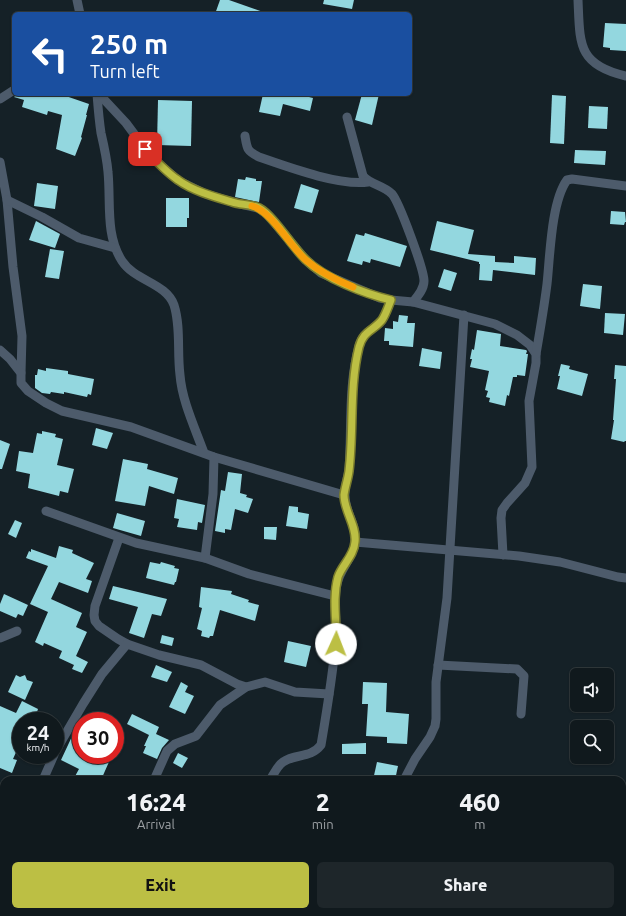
<!DOCTYPE html>
<html lang="en">
<head>
<meta charset="utf-8">
<style>
	body { margin:0; font-family:Ubuntu,sans-serif; background:#1e262a; color:#f1f3f6; height:100vh; display:flex; flex-direction:column; font-size:15px; white-space:nowrap }
	* { box-sizing:border-box; margin:0 }
	p { font-size:13px; color:#9ca0a4 }
	.icon { flex:none; width:22px; height:22px; fill:none; stroke:currentColor; stroke-width:2; stroke-linecap:round; stroke-linejoin:round }
	.map { position:relative; flex:1; overflow:hidden }
	.side { position:absolute; left:0px; top:776px; width:626px; height:140px; display:flex; flex-direction:column; background:#10191d; border-radius:12px 12px 0 0; box-shadow:0 1px 3px #0004,0 0 0 1px #30383b }
	.side>* { flex:none }
	.guide { position:absolute; left:12px; top:12px; width:400px; height:84px; border-radius:6px; box-shadow:0 1px 3px #0004,0 0 0 1px #30383b; background:#1a4fa0; color:#fff; overflow:hidden }
	.fabs { position:absolute; left:570px; top:668px; display:grid; gap:8px }
	.fabs a { display:grid; place-items:center; width:44px; height:44px; border-radius:6px; background:#10191d; box-shadow:0 1px 3px #0004,0 0 0 1px #30383b; font-size:20px }
	.speed { position:absolute; left:12px; top:712px; display:flex; gap:8px; font-size:20px; font-weight:700; text-align:center }
	.speed>* { display:grid; place-content:center; width:52px; height:52px; border-radius:50%; background:#10191d; box-shadow:0 1px 3px #0004,0 0 0 1px #30383b; line-height:1 }
	.speed small { font-size:10px; font-weight:400 }
	.speed .limit { border:6px solid #d22; background:#fff; color:#111 }
	.pin { position:absolute; display:grid; place-items:center; width:34px; height:34px; color:#fff; margin:-17px; border-radius:8px; box-shadow:0 2px 6px #0006 }
	.me { position:absolute; width:44px; margin:-22px; rotate:2deg; stroke-linejoin:round; filter:drop-shadow(0 0 3px #0008) }
	.turn { display:flex; align-items:center; gap:14px; height:84px; padding:0 12px; font-size:18px }
	.turn .icon { width:52px; height:52px; stroke-width:2.5 }
	.turn b { display:block; font-size:28px; line-height:34px }
	.eta { display:flex; justify-content:space-evenly; align-items:center; height:68px; text-align:center }
	.eta b { font-size:24px; font-weight:800; line-height:28px }
	.cta { display:flex; gap:8px; margin-top:auto; padding:8px 12px }
	.cta a { flex:1; height:46px; border-radius:6px; background:#bcbf44; color:#111; font-size:16px; font-weight:800; line-height:46px; text-align:center }
	.cta a+a { background:#1e262a; color:#f1f3f6 }
	.map>svg:first-child { display:block }
	.building { fill:#93d7df }
	.lines { fill:none; stroke-linecap:round; stroke-linejoin:round }
	.minor { stroke:#4d5b6b; stroke-width:9 }
	.route-casing { stroke:#7a7c2c; stroke-width:10 }
	.route { stroke:#bcbf44; stroke-width:7 }
	.slow { stroke:#f59e0b; stroke-width:7 }
</style>
</head>
<body>
<div class="map">
<svg width="626" height="916" viewBox="0 0 626 916">
	<rect width="100%" height="100%" fill="#152127"/>
	<!-- building -->
	<g class="building">
		<path d="M220,0H229L266,13V14H215Z"/>
		<path d="M324,0H354L352,9L323,4Z"/>
		<path d="M605,23L626,24V51L610,50V48L603,47Z"/>
		<path d="M18,94H60L89,104L86,115H87L81,137L82,138L75,156L56,149L62,115L48,111L47,115L22,107L24,100L14,97Z"/>
		<path d="M263,94H297L313,98L310,111L283,104L280,116L259,112Z"/>
		<path d="M362,94H379L372,125L355,120Z"/>
		<path d="M552,95L566,96L564,144L550,143Z"/>
		<path d="M158,100L192,101L191,146L157,145Z"/>
		<path d="M589,106L608,107L607,129L588,128Z"/>
		<path d="M575,150L606,151L605,165L574,163Z"/>
		<path d="M246,177L256,179V181H262L259,202L235,197L238,179L245,180Z"/>
		<path d="M37,183L58,186L55,209L34,206Z"/>
		<path d="M301,184L319,190L312,213L294,208Z"/>
		<path d="M166,198H189V218H187V227H166Z"/>
		<path d="M611,211L625,212L626,222H625L624,225L610,224Z"/>
		<path d="M36,221L60,234L55,248L29,240Z"/>
		<path d="M437,221L474,230L468,254L495,256V262L514,263V256L536,258L535,275L493,270L492,281L479,280L480,264H479V262L430,250Z"/>
		<path d="M365,233L407,246L400,267L371,259L370,263L363,261L362,265L347,261L356,234L364,236Z"/>
		<path d="M50,249L64,251L59,279L45,277Z"/>
		<path d="M444,269L457,273L451,291L438,287Z"/>
		<path d="M583,284L602,286L600,309L580,306Z"/>
		<path d="M605,313L625,314L623,335L604,333Z"/>
		<path d="M399,315L408,316L407,323H415L413,347L389,345V341H384L385,328L393,329V321L398,322Z"/>
		<path d="M477,330L501,334L500,346L526,350L527,351L526,354H528L525,376L517,375V377H513L509,396L507,395L505,406L489,402L490,398L486,397L488,391L485,390L489,371L470,367L472,359H470L472,349L474,350Z"/>
		<path d="M422,348L442,352L440,369L419,366Z"/>
		<path d="M561,364L570,366L569,369L588,374L582,396L557,389L560,376H558Z"/>
		<path d="M615,365L626,366V441H625L624,442L611,439L614,420H613L616,379H614Z"/>
		<path d="M46,368L68,371V374L94,379L91,395L88,394L87,397L64,392V394L51,392L50,394L42,393L35,388V375H37L38,369L46,371Z"/>
		<path d="M96,428L113,433L107,449L92,445Z"/>
		<path d="M42,431L56,434L55,437L63,439L57,465L74,469L68,493L60,491L59,496L28,488L30,474L16,471L19,451L33,453L37,433L42,434Z"/>
		<path d="M0,440L10,444L2,469H0Z"/>
		<path d="M123,459L148,464L147,469L178,478L174,494L149,486L145,506L115,501Z"/>
		<path d="M228,472L242,474L240,493L247,495L246,497L253,499L248,513L235,509L231,530L225,529V533L215,531L221,490L225,491Z"/>
		<path d="M177,499L205,505L202,523L198,522L197,530L177,527L179,519L174,518Z"/>
		<path d="M289,506L298,507V512L309,514L307,529L286,526Z"/>
		<path d="M117,513L145,521L141,536L113,528Z"/>
		<path d="M15,520L22,523L16,538L8,534Z"/>
		<path d="M264,527H277L276,540L264,539Z"/>
		<path d="M59,546L73,550L72,553L94,563L86,579L92,581L88,593L59,582L51,599L82,613L76,627L87,632L76,656L88,662L82,673L72,669L74,665L59,658L62,651L44,643L43,646L35,642L48,612L30,604L48,566L26,558L29,551L31,552V549L56,558Z"/>
		<path d="M150,562L160,564L161,562L175,566L174,568L179,569L176,582H175L174,585L146,578Z"/>
		<path d="M113,586L167,599L161,616L152,614L144,638L129,633L138,607L109,599Z"/>
		<path d="M201,587L232,591L231,594L249,600L248,602L259,605L255,621L220,610L213,636H210L209,638L201,636L202,631L197,629L202,608L199,607Z"/>
		<path d="M4,594L28,605L23,616L18,614L16,618L0,611V604Z"/>
		<path d="M162,635L174,638L172,646L160,643Z"/>
		<path d="M288,641L311,646L306,667L284,662Z"/>
		<path d="M156,665L172,672L167,682L151,677Z"/>
		<path d="M16,675L20,677L25,675L27,680L33,682L25,700L8,692Z"/>
		<path d="M181,682L188,686L185,692L194,696L185,714L169,707Z"/>
		<path d="M363,682L387,683L386,712L409,714L407,744L387,743V737L366,736L368,704H362Z"/>
		<path d="M22,701L38,709L37,712L39,713L36,721H21V741L13,759L17,760L12,773L0,768V706L16,713Z"/>
		<path d="M132,714L159,727L156,734L169,740L162,748L157,759L143,753L146,746H144L149,735L127,724Z"/>
		<path d="M75,730L81,733V740L76,749L81,751V755H112L101,780H73L79,769L61,760Z"/>
		<path d="M366,743V754H342V744Z"/>
		<path d="M178,753L188,758L182,768L173,763Z"/>
		<path d="M377,762L398,766L395,780H373Z"/>
	</g>
	<g class="lines">
		<!-- minor -->
		<g class="minor">
			<path d="M77,0L80,14"/>
			<path d="M578,0C580,43 577,65 626,76"/>
			<path d="M97,94C98,107 99,120 101,133C104,146 107,159 108,172C111,202 105,235 122,261C135,281 166,283 174,305C181,327 177,352 180,375C182,401 195,428 204,453"/>
			<path d="M99,94L126,123L152,158L179,181L206,194L236,203L258,208L267,214L306,260L321,273L380,298L391,300L413,302L495,324L517,335L530,345L536,354V363L529,401L532,467L525,483L507,503L502,510L501,518L503,555"/>
			<path d="M0,99L14,90"/>
			<path d="M347,117L363,176C371,185 383,185 392,194C399,202 424,269 424,281C424,289 418,296 413,302"/>
			<path d="M245,136C247,149 247,151 259,157C288,167 339,186 368,182"/>
			<path d="M0,162L7,200L13,267L22,336L21,373"/>
			<path d="M7,200L42,217L79,238L115,248"/>
			<path d="M0,350L10,359L21,373V383L28,391L46,403L62,411L131,427L214,457L344,495"/>
			<path d="M536,354C540,331 544,308 547,284C550,257 551,202 567,180L572,179L626,186"/>
			<path d="M46,511L136,543L205,558L249,574L335,596"/>
			<path d="M119,538L95,606L94,615L95,621L99,626L118,639L127,644L159,655L201,665L237,684L246,687"/>
			<path d="M355,542L519,556L560,562L618,577L626,578"/>
			<path d="M205,558L213,494L214,457"/>
			<path d="M0,638L17,631"/>
			<path d="M438,665L517,669L524,676L521,714"/>
			<path d="M55,752L83,704L102,674L127,644"/>
			<path d="M43,780L54,755"/>
			<path d="M154,780L167,751L175,744L196,736L220,705L246,687L265,682L295,692L329,694"/>
			<path d="M270,780C274,774 277,766 283,762C296,753 310,759 321,745C327,710 333,674 336,638C337,620 333,601 337,584C340,569 353,558 355,543C358,527 345,512 345,496C344,487 348,478 349,469C352,428 348,386 359,346C363,331 374,330 382,320C386,314 388,307 391,300"/>
			<path d="M404,780L415,759L430,737L435,726L436,719V682L447,598L464,315"/>
			<path d="M90,912L94,916"/>
			<path d="M238,912L244,916"/>
			<path d="M21,916L27,912"/>
			<path d="M163,916L166,912"/>
			<path d="M342,916L344,912"/>
			<path d="M582,916L586,912"/>
		</g>
	</g>
	<g class="lines">
		<defs>
			<path id="route" d="M145,149C155,160 166,172 178,180C193,191 215,197 232,202C241,205 251,204 259,208C274,216 292,247 306,260C324,278 365,294 391,300C388,307 386,314 382,320C373,331 363,331 359,347C349,388 354,429 349,471C348,479 345,487 344,495C344,511 357,526 355,542C354,556 342,565 338,577C332,599 337,622 336,644"/>
		</defs>
		<!-- route casing -->
		<use href="#route" class="route-casing"/>
		<!-- route -->
		<use href="#route" class="route"/>
		<!-- slow -->
		<path class="slow" d="M252,206C273,212 290,247 307,261C321,273 336,280 353,287"/>
	</g>
</svg>
<div class="fabs">
<a><svg class="icon" aria-label="sound" viewBox="0 0 24 24"><path d="M4 9h4l5-4v14l-5-4H4zM17 9q2 3 0 6"/></svg></a>
<a><svg class="icon" aria-label="search" viewBox="0 0 24 24"><circle cx="10" cy="10" r="6"/><path d="M15 15l6 6"/></svg></a>
</div>
<div class="speed"><div>24<small>km/h</small></div><div class="limit">30</div></div>
<div class="pin" style="left:145px;top:149px;background:#d93025"><svg class="icon" aria-label="arrive" viewBox="0 0 24 24"><path d="M6 21V4h12l-3 4 3 4H6"/></svg></div>
<svg class="me" style="left:336px;top:644px" viewBox="-20 -20 40 40"><circle r="19" fill="#fff"/><path d="M0-13L10 11 0 6-10 11z" fill="#bcbf44"/></svg>
<div class="guide">
<div class="turn"><svg class="icon" aria-label="left" viewBox="0 0 24 24"><path d="M17 20v-9H6M10 6l-5 5 5 5"/></svg><div><b>250 m</b>Turn left</div></div>
</div>
<section class="side">
<div class="eta">
<div><b>16:24</b><p>Arrival</p></div>
<div><b>2</b><p>min</p></div>
<div><b>460</b><p>m</p></div>
</div>
<div class="cta"><a>Exit</a><a>Share</a></div>
</section>
</div>
</body>
</html>
